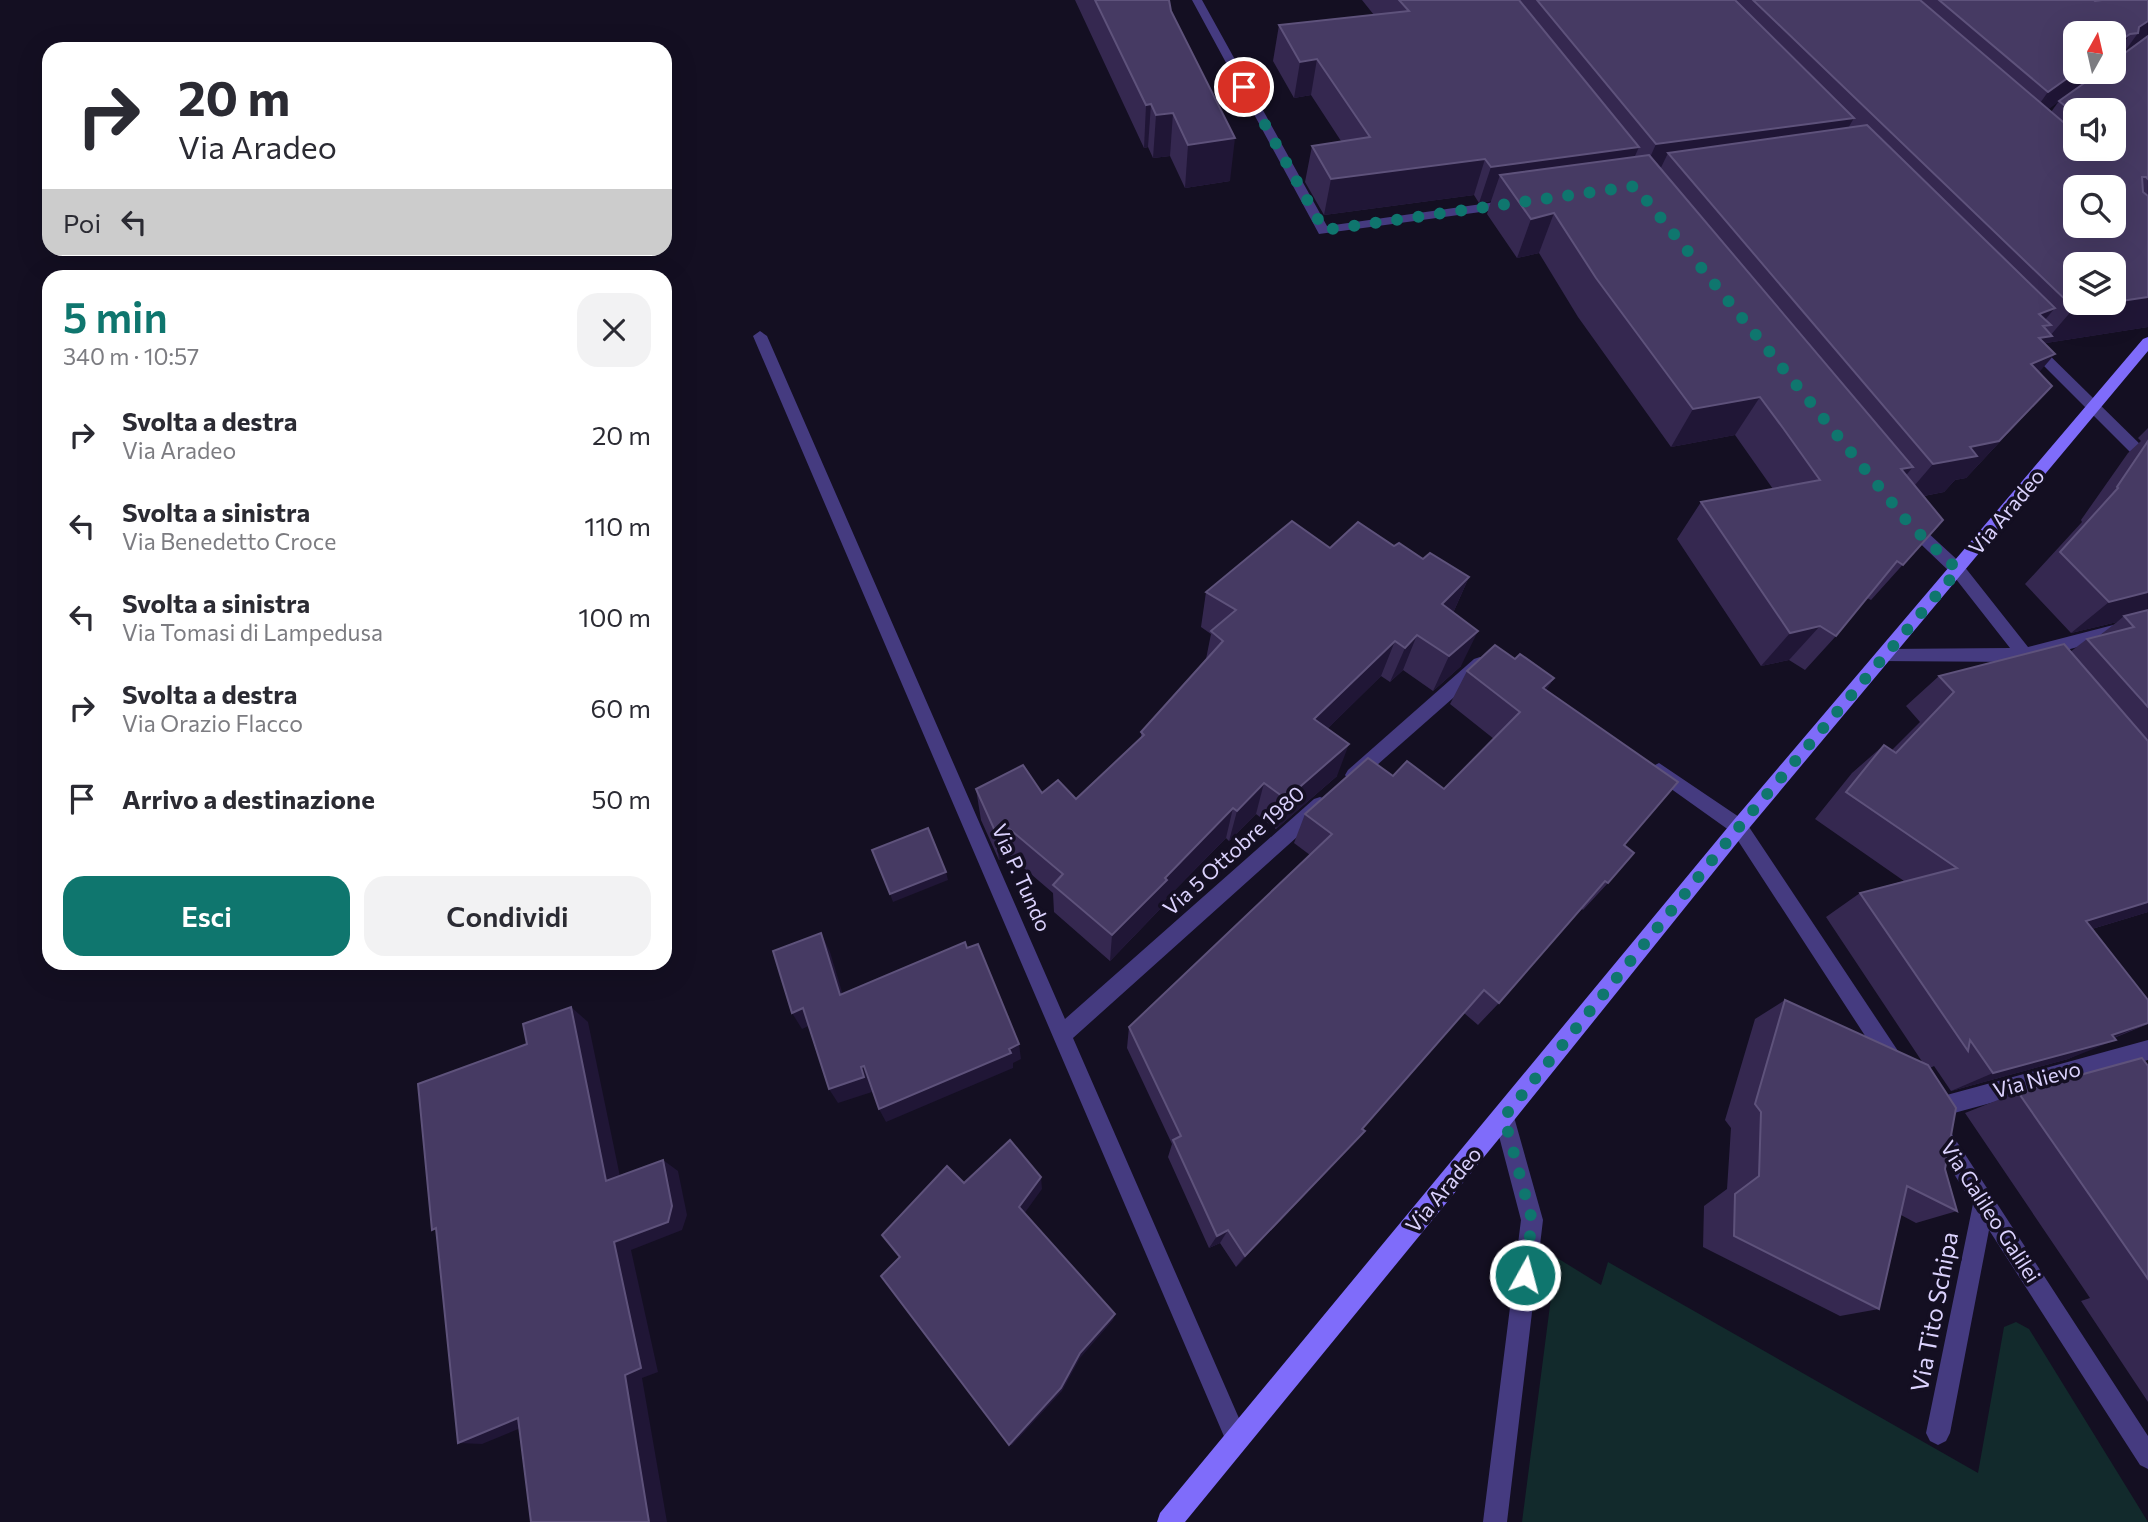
<!DOCTYPE html>
<html lang="it">
<head>
<meta charset="utf-8">
<style>
	body { margin:0; font-family:Commissioner,sans-serif; background:#f2f2f3; color:#2b2b33; height:100vh; display:flex; flex-direction:column; font-size:26px; white-space:nowrap }
	* { box-sizing:border-box; margin:0 }
	p { font-size:23px; color:#7c7c81 }
	.icon { flex:none; width:38px; height:38px; fill:none; stroke:currentColor; stroke-width:2; stroke-linecap:round; stroke-linejoin:round }
	.map { position:relative; flex:1; overflow:hidden }
	.sheet { position:absolute; left:42px; top:270px; width:630px; height:700px; display:flex; flex-direction:column; background:#fff; border-radius:21px; box-shadow:0 7px 28px #0002 }
	.sheet>* { flex:none }
	.guide { position:absolute; left:42px; top:42px; width:630px; height:214px; border-radius:21px; box-shadow:0 7px 28px #0002; background:#fff; color:#2b2b33; overflow:hidden }
	.needle { width:46px; rotate:8deg }
	.buttons { position:absolute; left:2063px; top:21px; display:grid; gap:14px }
	.buttons a { display:grid; place-items:center; width:63px; height:63px; border-radius:14px; background:#fff; box-shadow:0 7px 28px #0002; font-size:35px }
	.pin { position:absolute; display:grid; place-items:center; width:60px; height:60px; color:#fff; margin:-30px; border:4px solid #fff; border-radius:50%; box-shadow:0 2px 7px #0007 }
	.me { position:absolute; width:77px; margin:-38px; rotate:7deg; stroke-linejoin:round; filter:drop-shadow(0 0 5px #0008) }
	.turn { display:flex; align-items:center; gap:24px; height:147px; padding:0 21px; font-size:32px }
	.turn .icon { width:91px; height:91px; stroke-width:2.5 }
	.turn b { display:block; font-size:49px; line-height:60px }
	.then { display:flex; align-items:center; height:66px; padding:0 21px; background:#0003; gap:14px; font-size:26px }
	.round { display:grid; place-items:center; flex:none; width:74px; height:74px; border-radius:21px; background:#f2f2f3 }
	.overview { display:flex; align-items:center; justify-content:space-between; height:119px; padding:0 21px }
	h1 { font-size:42px; font-weight:600; line-height:52px; color:#0f766e }
	.action { display:flex; gap:14px; margin-top:auto; padding:14px 21px }
	.action a { flex:1; height:80px; border-radius:21px; background:#0f766e; color:#fff; font-size:28px; font-weight:600; line-height:80px; text-align:center }
	.action a+a { background:#f2f2f3; color:#2b2b33 }
	ul { padding:0; list-style:none }
	li { display:flex; align-items:center; gap:21px; height:91px; padding:0 21px }
	li div { flex:1 }
	li b { display:block; font-size:26px }
	li em { font-style:normal }
	.map>svg:first-child { display:block }
	.green { fill:#122a2c }
	.lines { fill:none; stroke-linecap:round; stroke-linejoin:round }
	.street { fill:#453b80; fill-rule:evenodd }
	.secondary { fill:#7f6cfa; fill-rule:evenodd }
	.wall { fill:#352850; fill-rule:evenodd }
	.shaded-wall { fill:#201636 }
	.building { fill:#463a63; stroke:#5e527b; stroke-width:2; fill-rule:evenodd }
	.route { stroke:#0f766e; stroke-width:12; stroke-dasharray:0 21.6 }
	.labels { text-anchor:middle; stroke-width:7; stroke-linejoin:round; paint-order:stroke }
	.street-label { font-size:21px; fill:#dbd2fd; stroke:#140f22 }
	.near-street-label { font-size:24px; fill:#dbd2fd; stroke:#140f22 }
</style>
</head>
<body>
<div class="map">
<svg width="2148" height="1522" viewBox="0 0 2148 1522">
	<rect width="100%" height="100%" fill="#140f22"/>
	<!-- green -->
	<path class="green" d="M1554,1256L1601,1285L1608,1262L1978,1473L2004,1327L2016,1322L2029,1329L2148,1522H1522L1552,1290Z"/>
	<g class="lines">
		<!-- street -->
		<g class="street">
			<path d="M1192,0H1202L1327,226L1510,200L1516,204L1510,208L1319,234Z"/>
			<path d="M760,331L767,336L1065,1019L1314,799L1320,797L1326,799L1329,805L1326,811L1073,1038L1245,1432L1249,1440L1245,1448L1237,1452L1229,1448L753,336Z"/>
			<path d="M2031,340L2036,342L2148,452V466L2143,465L2026,348V342Z"/>
			<path d="M1909,518L1914,520L1964,566L2028,647L2148,616V628L2037,658L2045,671L2043,676C2031,680 2027,670 2020,662L1879,661L1877,656L1879,651L1885,649L2010,648L1952,574L1904,528L1901,524Z"/>
			<path d="M1480,657L1486,659L1488,664L1486,669L1360,780L1354,783L1348,780L1345,775L1348,770L1474,659Z"/>
			<path d="M1659,763L1745,821L1902,1057L1905,1064L1902,1071L1895,1074L1888,1071L1733,833L1653,776L1650,771L1653,766Z"/>
			<path d="M2148,1040V1060L1932,1119L1925,1116L1922,1109L1925,1102L1932,1099Z"/>
			<path d="M1504,1107L1511,1110L1514,1117L1543,1220L1507,1522H1483L1521,1220L1494,1117L1497,1110Z"/>
			<path d="M1937,1119L1944,1122L2148,1436V1469L2140,1465L1989,1230L1950,1433L1946,1441L1938,1445L1930,1441L1926,1433L1973,1204L1930,1136L1927,1129L1930,1122Z"/>
		</g>
		<!-- secondary -->
		<path class="secondary" d="M2148,337V351L1745,833L1511,1124L1185,1522H1157L1160,1513L1733,821L2143,339Z"/>
	</g>
	<!-- wall -->
	<g class="wall">
		<path d="M1075,0H1169L1171,11L1230,181L1185,188L1170,156L1153,158L1148,147L1144,148Z"/>
		<path d="M1362,0H2148V327L2046,343L2045,344L2039,373L2052,386L1966,478L1955,480L1944,492L1924,496L1943,520L1871,600L1867,598L1836,636L1805,670L1789,660L1761,666L1677,539L1701,502L1773,489L1735,435L1671,447L1578,317L1539,253L1517,258L1487,214L1491,201L1479,203L1474,195L1324,215L1305,182L1312,146L1341,141L1311,95L1294,98L1273,61L1279,25L1374,15ZM2114,33V72H2076ZM2059,101L2051,112L2048,109ZM2076,110L2114,149H2076Z"/>
		<path d="M2148,428V912L2092,929L2148,1000V1024L2114,1038L2068,1059L1951,1091L1934,1066L1930,1068L1945,1169L1957,1211L1916,1223L1901,1215L1879,1309L1840,1316L1703,1247L1704,1206L1727,1189L1731,1128L1725,1120L1755,1019L1785,1000L1923,1063L1826,917L1860,893L1904,881L1815,819L1852,773L1884,745L1892,750L1920,722L1906,706L1939,676L2070,652L2087,639L2100,635L2117,622L2071,633L2025,584L2082,522L2081,520L2128,453L2141,441L2138,438Z"/>
		<path d="M1394,546L1423,559L1469,577L1453,613L1461,666L1433,691L1403,670L1390,682L1381,676L1327,729L1337,776L1276,829L1256,814L1229,841L1226,838L1163,902L1162,907L1110,961L1054,912L1053,893L1010,856L999,860L981,820L976,789L1042,793L1076,799L1141,738V732L1206,659L1211,634L1201,627L1206,592L1330,548Z"/>
		<path d="M1515,659L1554,678L1546,690L1624,845L1608,883L1583,910L1581,908L1499,1003L1478,1025L1464,1013L1362,1129L1365,1131L1349,1148L1236,1267L1220,1243L1209,1248L1168,1157L1172,1144L1127,1048L1129,1027L1310,855L1294,843L1305,814L1444,789L1494,739L1450,704L1467,671Z"/>
		<path d="M2148,1066V1402L2081,1301L2090,1298L1965,1113L2018,1092Z"/>
	</g>
	<!-- shaded-wall -->
	<g class="shaded-wall">
		<path d="M2148,21V39L2120,58L2138,33L2139,27Z"/>
		<path d="M2130,34L2114,56V45Z"/>
		<path d="M1317,59L1311,95L1294,98L1300,62Z"/>
		<path d="M2076,72H2101L2022,128L2048,92Z"/>
		<path d="M1151,104L1148,147L1144,148L1146,105Z"/>
		<path d="M1173,113L1170,156L1153,158L1156,115Z"/>
		<path d="M1854,118L1833,154L1668,153L1656,178L1640,180L1656,144Z"/>
		<path d="M1235,138L1230,181L1185,188L1188,145Z"/>
		<path d="M1639,147L1623,183L1500,175L1491,201L1479,203L1491,167Z"/>
		<path d="M1485,159L1474,195L1324,215L1331,179Z"/>
		<path d="M1554,213L1539,253L1517,258L1531,219Z"/>
		<path d="M2148,297V327L2046,343L2019,374L2039,338L2049,337L2074,308L2114,303V302Z"/>
		<path d="M2055,308L2023,346L2039,314Z"/>
		<path d="M2055,354L2021,393L2031,364Z"/>
		<path d="M2052,386L1966,478L1955,480L1944,492L1902,500L1933,464L1970,447Z"/>
		<path d="M1760,397L1735,435L1671,447L1693,409Z"/>
		<path d="M1913,467L1882,504L1901,469Z"/>
		<path d="M1469,577L1453,613L1442,604Z"/>
		<path d="M2148,592V614L2124,616L2117,622L2071,633L2109,602Z"/>
		<path d="M1820,626L1789,660L1761,666L1790,633Z"/>
		<path d="M1478,631L1461,666L1433,691L1449,656Z"/>
		<path d="M1417,635L1403,670L1390,682L1405,648Z"/>
		<path d="M1395,641L1381,676L1304,752L1314,719Z"/>
		<path d="M1554,678L1533,711L1543,688Z"/>
		<path d="M1349,744L1337,776L1276,829L1286,799Z"/>
		<path d="M1264,783L1256,814L1229,841L1237,811Z"/>
		<path d="M1233,808L1226,838L1163,902L1162,907L1110,961L1112,935L1165,878Z"/>
		<path d="M1007,827L1010,856L999,860L995,831Z"/>
		<path d="M946,872L948,880L893,902L890,894Z"/>
		<path d="M2148,902V912L2042,944L2086,921Z"/>
		<path d="M821,933L830,952L848,1012L840,995Z"/>
		<path d="M571,1007L588,1022L623,1191L606,1181Z"/>
		<path d="M803,1008L813,1024L802,1029L792,1013Z"/>
		<path d="M2148,1023L2113,1038L2116,1040L2068,1059L1951,1091L1993,1073Z"/>
		<path d="M1019,1044L1021,1059L1013,1063V1068L886,1122L879,1109Z"/>
		<path d="M864,1066L872,1092L838,1103L829,1089Z"/>
		<path d="M1365,1131L1349,1148L1236,1267L1245,1256Z"/>
		<path d="M663,1160L678,1171L687,1215L682,1230L631,1250L658,1372L642,1378L667,1522H649L625,1375L614,1242Z"/>
		<path d="M1041,1177L1042,1189L1021,1218L1019,1207Z"/>
		<path d="M1228,1230L1220,1243L1209,1248L1217,1236Z"/>
		<path d="M1115,1314L1113,1320L1080,1358L1062,1391L1012,1445H1009L1080,1353Z"/>
		<path d="M518,1418L540,1420L482,1444L458,1443Z"/>
	</g>
	<!-- building -->
	<g class="building">
		<path d="M1095,0H1169L1171,11L1235,138L1188,145L1173,113L1156,115L1151,104L1146,105Z"/>
		<path d="M1399,0H1519L1639,147L1491,167L1485,159L1331,179L1312,146L1370,137L1317,59L1300,62L1279,25L1409,11Z"/>
		<path d="M1537,0H1735L1854,118L1656,144Z"/>
		<path d="M1753,0H1920L2076,133V149H2094L2103,156L2113,153L2114,149V110H2076V115L2059,101L2100,72H2114V61L2148,36V179L2146,177H2142L2143,192L2148,196V297L2114,302V264H2076V303H2107L2074,308ZM2076,187H2114V226H2076Z"/>
		<path d="M1939,0H2094L2095,1L2102,0H2148V21L2139,27L2138,33L2130,34L2114,45V33H2076V72L2048,92Z"/>
		<path d="M1867,125L2055,308L2039,314L2051,325L2043,326L2052,336L2039,338L2055,354L2031,364L2052,386L1999,441L1970,447L1977,456L1933,464L1668,153Z"/>
		<path d="M1649,155L1913,467L1901,469L1943,520L1903,565L1897,561L1836,636L1820,626L1790,633L1701,502L1820,480L1783,428L1760,397L1693,409L1596,278L1554,213L1531,219L1500,175Z"/>
		<path d="M2148,441V592L2109,602L2060,552L2118,488L2117,487Z"/>
		<path d="M1292,521L1330,548L1358,522L1394,546L1399,543L1423,559L1430,553L1469,577L1442,604L1478,631L1449,656L1417,635L1405,648L1395,641L1314,719L1349,744L1286,799L1264,783L1237,811L1233,808L1165,878L1167,880L1112,935L1053,885L1063,874L1007,827L995,831L976,789L1023,765L1042,793L1058,780L1076,799L1144,735L1141,732L1223,641L1211,631L1236,610L1206,592Z"/>
		<path d="M2148,610V707L2087,639L2134,627L2124,616Z"/>
		<path d="M2064,644L2148,741V902L2086,921L2148,1000V1023L2112,1035L2116,1040L1993,1073L1970,1040L1968,1051L1860,893L1957,868L1846,792L1884,745L1896,753L1954,692L1939,676Z"/>
		<path d="M1495,645L1515,659L1520,654L1554,678L1543,688L1678,782L1624,845L1634,853L1608,883L1605,881L1499,1003L1484,990L1362,1129L1365,1131L1245,1256L1228,1230L1217,1236L1173,1140L1181,1136L1129,1027L1332,834L1305,814L1368,758L1393,776L1407,761L1444,789L1520,712L1467,671Z"/>
		<path d="M928,828L946,872L890,894L872,850Z"/>
		<path d="M821,933L840,995L965,942L967,948L978,944L1019,1044L1009,1049L1011,1053L879,1109L864,1066L861,1067L864,1077L829,1089L803,1008L792,1013L773,951Z"/>
		<path d="M1785,1000L1928,1065L1956,1108L1945,1169L1957,1211L1907,1186L1879,1309L1734,1236L1735,1194L1759,1176L1761,1112L1755,1104Z"/>
		<path d="M571,1007L606,1181L663,1160L672,1206L668,1222L614,1242L641,1368L625,1375L649,1522H531L518,1418L458,1443L436,1228L432,1230L418,1084L527,1044L523,1024Z"/>
		<path d="M2142,1058L2148,1066V1279L2018,1092Z"/>
		<path d="M1010,1140L1041,1177L1019,1207L1115,1314L1080,1353L1061,1388L1009,1445L881,1276L900,1257L882,1235L947,1166L964,1183Z"/>
	</g>
	<g class="lines">
		<!-- route -->
		<path class="route" d="M1244,87L1324,230L1635,186L1910,525L1958,570L1739,827L1504,1117L1532,1220L1525,1275"/>
	</g>
	<g class="labels">
		<!-- street labels -->
		<g class="street-label">
			<text transform="translate(2007 512) rotate(-50)" y="7">Via Aradeo</text>
			<text transform="translate(1234 851) rotate(-42)" y="7">Via 5 Ottobre 1980</text>
			<text transform="translate(1021 878) rotate(66)" y="7">Via P. Tundo</text>
			<text transform="translate(2037 1080) rotate(-15)" y="7">Via Nievo</text>
			<text transform="translate(1444 1190) rotate(-50)" y="7">Via Aradeo</text>
			<text transform="translate(1990 1212) rotate(57)" y="7">Via Galileo Galilei</text>
		</g>
		<!-- near-street labels -->
		<g class="near-street-label">
			<text transform="translate(1935 1312) rotate(-79)" y="8">Via Tito Schipa</text>
		</g>
	</g>
</svg>
<div class="buttons">
<a><svg class="needle" viewBox="-14 -14 28 28"><path d="M0-13l5 13h-10z" fill="#e53935"/><path d="M0 13l5-13h-10z" fill="#7c7c81"/></svg></a>
<a><svg class="icon" aria-label="sound" viewBox="0 0 24 24"><path d="M4 9h4l5-4v14l-5-4H4zM17 9q2 3 0 6"/></svg></a>
<a><svg class="icon" aria-label="search" viewBox="0 0 24 24"><circle cx="10" cy="10" r="6"/><path d="M15 15l6 6"/></svg></a>
<a><svg class="icon" aria-label="layers" viewBox="0 0 24 24"><path d="M12 4l9 5-9 5-9-5zM3 14l9 5 9-5"/></svg></a>
</div>
<div class="pin" style="left:1244px;top:87px;background:#d93025"><svg class="icon" aria-label="arrive" viewBox="0 0 24 24"><path d="M6 21V4h12l-3 4 3 4H6"/></svg></div>
<svg class="me" style="left:1525px;top:1275px" viewBox="-20 -20 40 40"><circle r="17" fill="#0f766e" stroke="#fff" stroke-width="3"/><path d="M0-11L8 9 0 5-8 9z" fill="#fff"/></svg>
<div class="guide">
<div class="turn"><svg class="icon" aria-label="right" viewBox="0 0 24 24"><path d="M7 20v-9h11M14 6l5 5-5 5"/></svg><div><b>20 m</b>Via Aradeo</div></div>
<div class="then">Poi<svg class="icon" aria-label="left" viewBox="0 0 24 24"><path d="M17 20v-9H6M10 6l-5 5 5 5"/></svg></div>
</div>
<section class="sheet">
<div class="overview"><div><h1>5 min</h1><p>340 m · 10:57</p></div><a class="round"><svg class="icon" aria-label="close" viewBox="0 0 24 24"><path d="M6 6l12 12M18 6L6 18"/></svg></a></div>
<ul>
<li><svg class="icon" aria-label="right" viewBox="0 0 24 24"><path d="M7 20v-9h11M14 6l5 5-5 5"/></svg><div><b>Svolta a destra</b><p>Via Aradeo</p></div><em>20 m</em></li>
<li><svg class="icon" aria-label="left" viewBox="0 0 24 24"><path d="M17 20v-9H6M10 6l-5 5 5 5"/></svg><div><b>Svolta a sinistra</b><p>Via Benedetto Croce</p></div><em>110 m</em></li>
<li><svg class="icon" aria-label="left" viewBox="0 0 24 24"><path d="M17 20v-9H6M10 6l-5 5 5 5"/></svg><div><b>Svolta a sinistra</b><p>Via Tomasi di Lampedusa</p></div><em>100 m</em></li>
<li><svg class="icon" aria-label="right" viewBox="0 0 24 24"><path d="M7 20v-9h11M14 6l5 5-5 5"/></svg><div><b>Svolta a destra</b><p>Via Orazio Flacco</p></div><em>60 m</em></li>
<li><svg class="icon" aria-label="arrive" viewBox="0 0 24 24"><path d="M6 21V4h12l-3 4 3 4H6"/></svg><div><b>Arrivo a destinazione</b></div><em>50 m</em></li>
</ul>
<div class="action"><a>Esci</a><a>Condividi</a></div>
</section>
</div>
</body>
</html>
